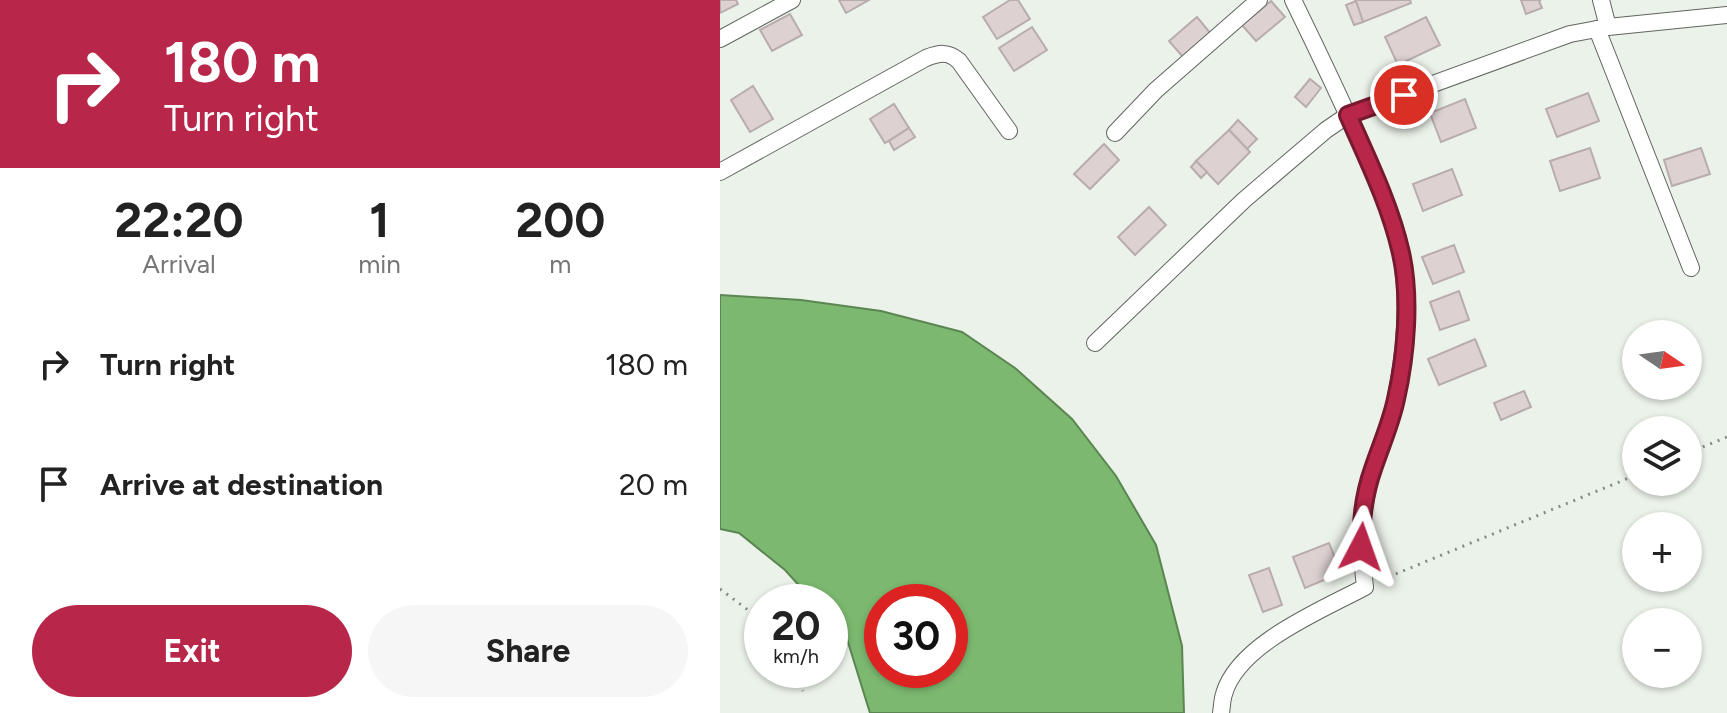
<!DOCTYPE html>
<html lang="en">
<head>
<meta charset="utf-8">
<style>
	body { margin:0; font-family:Figtree,sans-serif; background:#f6f6f6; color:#222; height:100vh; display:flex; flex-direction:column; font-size:30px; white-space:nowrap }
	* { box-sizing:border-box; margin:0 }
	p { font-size:26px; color:#767676 }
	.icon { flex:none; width:44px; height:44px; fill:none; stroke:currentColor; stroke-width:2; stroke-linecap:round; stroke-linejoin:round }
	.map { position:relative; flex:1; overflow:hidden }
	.side { display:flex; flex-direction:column; background:#fff; width:720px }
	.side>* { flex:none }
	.banner { background:#b82749; color:#fff; overflow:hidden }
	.needle { width:52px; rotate:103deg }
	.tools { position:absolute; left:902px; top:320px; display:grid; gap:16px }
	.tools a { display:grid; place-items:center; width:80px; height:80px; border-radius:50%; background:#fff; box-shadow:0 2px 6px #0004; font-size:40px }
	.speed { position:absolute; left:24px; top:584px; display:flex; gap:16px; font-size:40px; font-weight:700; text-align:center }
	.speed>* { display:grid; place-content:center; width:104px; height:104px; border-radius:50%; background:#fff; box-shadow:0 2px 6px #0004; line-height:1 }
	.speed small { font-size:20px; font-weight:400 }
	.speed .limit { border:12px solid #d22; background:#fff; color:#111 }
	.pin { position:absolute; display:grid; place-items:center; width:68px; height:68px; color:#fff; margin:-34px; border:4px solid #fff; border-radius:50%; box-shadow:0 2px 8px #0007 }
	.me { position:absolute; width:88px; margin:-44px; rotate:4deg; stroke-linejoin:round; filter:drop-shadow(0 0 6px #0008) }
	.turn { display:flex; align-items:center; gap:28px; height:168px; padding:0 32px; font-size:36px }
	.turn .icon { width:104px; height:104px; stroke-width:2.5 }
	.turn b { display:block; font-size:56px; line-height:68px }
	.eta { display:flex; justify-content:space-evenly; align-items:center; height:136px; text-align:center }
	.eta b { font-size:48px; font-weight:700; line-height:56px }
	.cta { display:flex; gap:16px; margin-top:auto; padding:16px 32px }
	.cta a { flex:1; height:92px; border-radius:48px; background:#b82749; color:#fff; font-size:32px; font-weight:700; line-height:92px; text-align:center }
	.cta a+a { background:#f6f6f6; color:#222 }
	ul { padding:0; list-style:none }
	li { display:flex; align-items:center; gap:24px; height:120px; padding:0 32px }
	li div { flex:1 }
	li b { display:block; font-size:30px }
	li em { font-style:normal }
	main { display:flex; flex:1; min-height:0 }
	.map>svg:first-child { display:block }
	.water { fill:#7cb870; stroke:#5b8652; stroke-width:2; fill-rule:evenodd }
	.building { fill:#ddd1d2; stroke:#b8acad; stroke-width:2 }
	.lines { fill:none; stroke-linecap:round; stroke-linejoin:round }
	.minor-casing { stroke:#60665f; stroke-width:18 }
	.path { stroke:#868b85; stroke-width:3; stroke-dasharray:2 6; stroke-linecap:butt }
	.minor { stroke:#fff; stroke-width:16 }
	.route-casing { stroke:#78192f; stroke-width:20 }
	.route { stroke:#b82749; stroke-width:14 }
</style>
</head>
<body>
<main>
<section class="side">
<div class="banner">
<div class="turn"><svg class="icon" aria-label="right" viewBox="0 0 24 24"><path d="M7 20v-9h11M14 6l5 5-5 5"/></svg><div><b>180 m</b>Turn right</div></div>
</div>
<div class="eta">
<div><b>22:20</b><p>Arrival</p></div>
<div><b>1</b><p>min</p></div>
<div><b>200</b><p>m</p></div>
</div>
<ul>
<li><svg class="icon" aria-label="right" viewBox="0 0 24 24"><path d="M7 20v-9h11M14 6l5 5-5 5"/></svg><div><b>Turn right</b></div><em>180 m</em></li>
<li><svg class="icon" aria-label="arrive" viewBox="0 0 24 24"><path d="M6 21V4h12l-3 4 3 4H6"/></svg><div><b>Arrive at destination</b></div><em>20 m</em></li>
</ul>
<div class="cta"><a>Exit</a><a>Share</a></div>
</section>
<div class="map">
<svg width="1007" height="713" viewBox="0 0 1007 713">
	<rect width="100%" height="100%" fill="#ebf2e9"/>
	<!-- water -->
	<path class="water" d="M0,295L81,300L161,311L242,332L295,368L352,419L396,476L436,545L462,646L464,713H150L127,639L110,620V602H94L65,570L19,533L0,529ZM162,602H230V670H162Z"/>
	<!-- building -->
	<g class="building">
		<path d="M0,0H16L18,4L0,13Z"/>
		<path d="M119,0H149L126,13Z"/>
		<path d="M290,0H298L310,19L277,39L263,17Z"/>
		<path d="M635,0H690L691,3L643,22Z"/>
		<path d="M801,0H821L819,1L822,8L806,14Z"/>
		<path d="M551,1L565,17L536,41L522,25Z"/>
		<path d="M636,1L643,22L634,25L626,5Z"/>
		<path d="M70,14L82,35L52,51L40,30Z"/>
		<path d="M477,17L491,34L463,57L449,41Z"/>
		<path d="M706,17L720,45L678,65L665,37Z"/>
		<path d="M312,27L327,50L294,71L279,48Z"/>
		<path d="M590,79L601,88L586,107L575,97Z"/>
		<path d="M33,86L53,119L30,132L11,100Z"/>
		<path d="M868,93L879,121L837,137L826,109Z"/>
		<path d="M745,99L756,128L721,142L710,113Z"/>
		<path d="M174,104L189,128L165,143L150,119Z"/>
		<path d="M518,120L537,139L527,149L509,130Z"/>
		<path d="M189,128L195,137L174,150L169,141Z"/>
		<path d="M509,130L530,152L498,184L476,161Z"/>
		<path d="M384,144L399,160L370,189L354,174Z"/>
		<path d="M870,148L880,178L840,191L830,161Z"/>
		<path d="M981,148L990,174L952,186L944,160Z"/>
		<path d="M476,161L487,172L481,178L471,167Z"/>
		<path d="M732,169L742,195L703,211L693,184Z"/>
		<path d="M429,207L446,225L415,255L398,237Z"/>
		<path d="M734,245L744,272L713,284L702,257Z"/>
		<path d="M739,291L749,320L720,330L710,302Z"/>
		<path d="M755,339L766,366L719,385L708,359Z"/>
		<path d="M804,391L811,407L781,420L774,403Z"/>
		<path d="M609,543L621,573L585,588L573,557Z"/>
		<path d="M549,568L562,605L543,612L529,575Z"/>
	</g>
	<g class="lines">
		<defs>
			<g id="minor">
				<path d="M881,0L888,27"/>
				<path d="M877,29L971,268"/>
				<path d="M0,39L72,0"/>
				<path d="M395,133L436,90L539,0"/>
				<path d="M0,172L206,58C219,53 228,51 239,61L289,131"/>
				<path d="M375,343L524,200L606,130L628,115L850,34L888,27L1007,15"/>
				<path d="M501,713C502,707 502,700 504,694C518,644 602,610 645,587C640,545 640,513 652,472C659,447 671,423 676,397C685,352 689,304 682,258C677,224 661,191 648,160C624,106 599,53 573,0"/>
			</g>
		</defs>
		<!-- minor casing -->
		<use href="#minor" class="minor-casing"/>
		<!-- path -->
		<g class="path">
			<path d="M968,453L1007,437"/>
			<path d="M661,580L916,475"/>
			<path d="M0,589L36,616L42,625"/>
			<path d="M70,670L83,691"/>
		</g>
		<!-- minor -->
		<use href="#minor" class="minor"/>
	</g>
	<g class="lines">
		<defs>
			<path id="route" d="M641,547C641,520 644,494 653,469C661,445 671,423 676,399C686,355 691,297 681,253C670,205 648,160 628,115L684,95"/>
		</defs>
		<!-- route casing -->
		<use href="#route" class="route-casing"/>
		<!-- route -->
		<use href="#route" class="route"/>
	</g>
</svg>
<div class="tools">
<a><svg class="needle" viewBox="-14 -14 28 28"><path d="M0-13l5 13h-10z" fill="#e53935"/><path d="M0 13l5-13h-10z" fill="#767676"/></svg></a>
<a><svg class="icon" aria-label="layers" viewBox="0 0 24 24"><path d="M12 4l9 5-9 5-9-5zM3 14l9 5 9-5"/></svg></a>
<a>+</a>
<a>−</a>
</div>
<div class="speed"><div>20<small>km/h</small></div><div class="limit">30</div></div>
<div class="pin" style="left:684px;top:95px;background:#d93025"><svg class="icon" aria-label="arrive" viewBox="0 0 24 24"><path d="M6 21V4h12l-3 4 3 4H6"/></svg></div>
<svg class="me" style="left:641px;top:547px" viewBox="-20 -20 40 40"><path d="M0-17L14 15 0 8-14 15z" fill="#b82749" stroke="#fff" stroke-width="4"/></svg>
</div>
</main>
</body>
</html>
